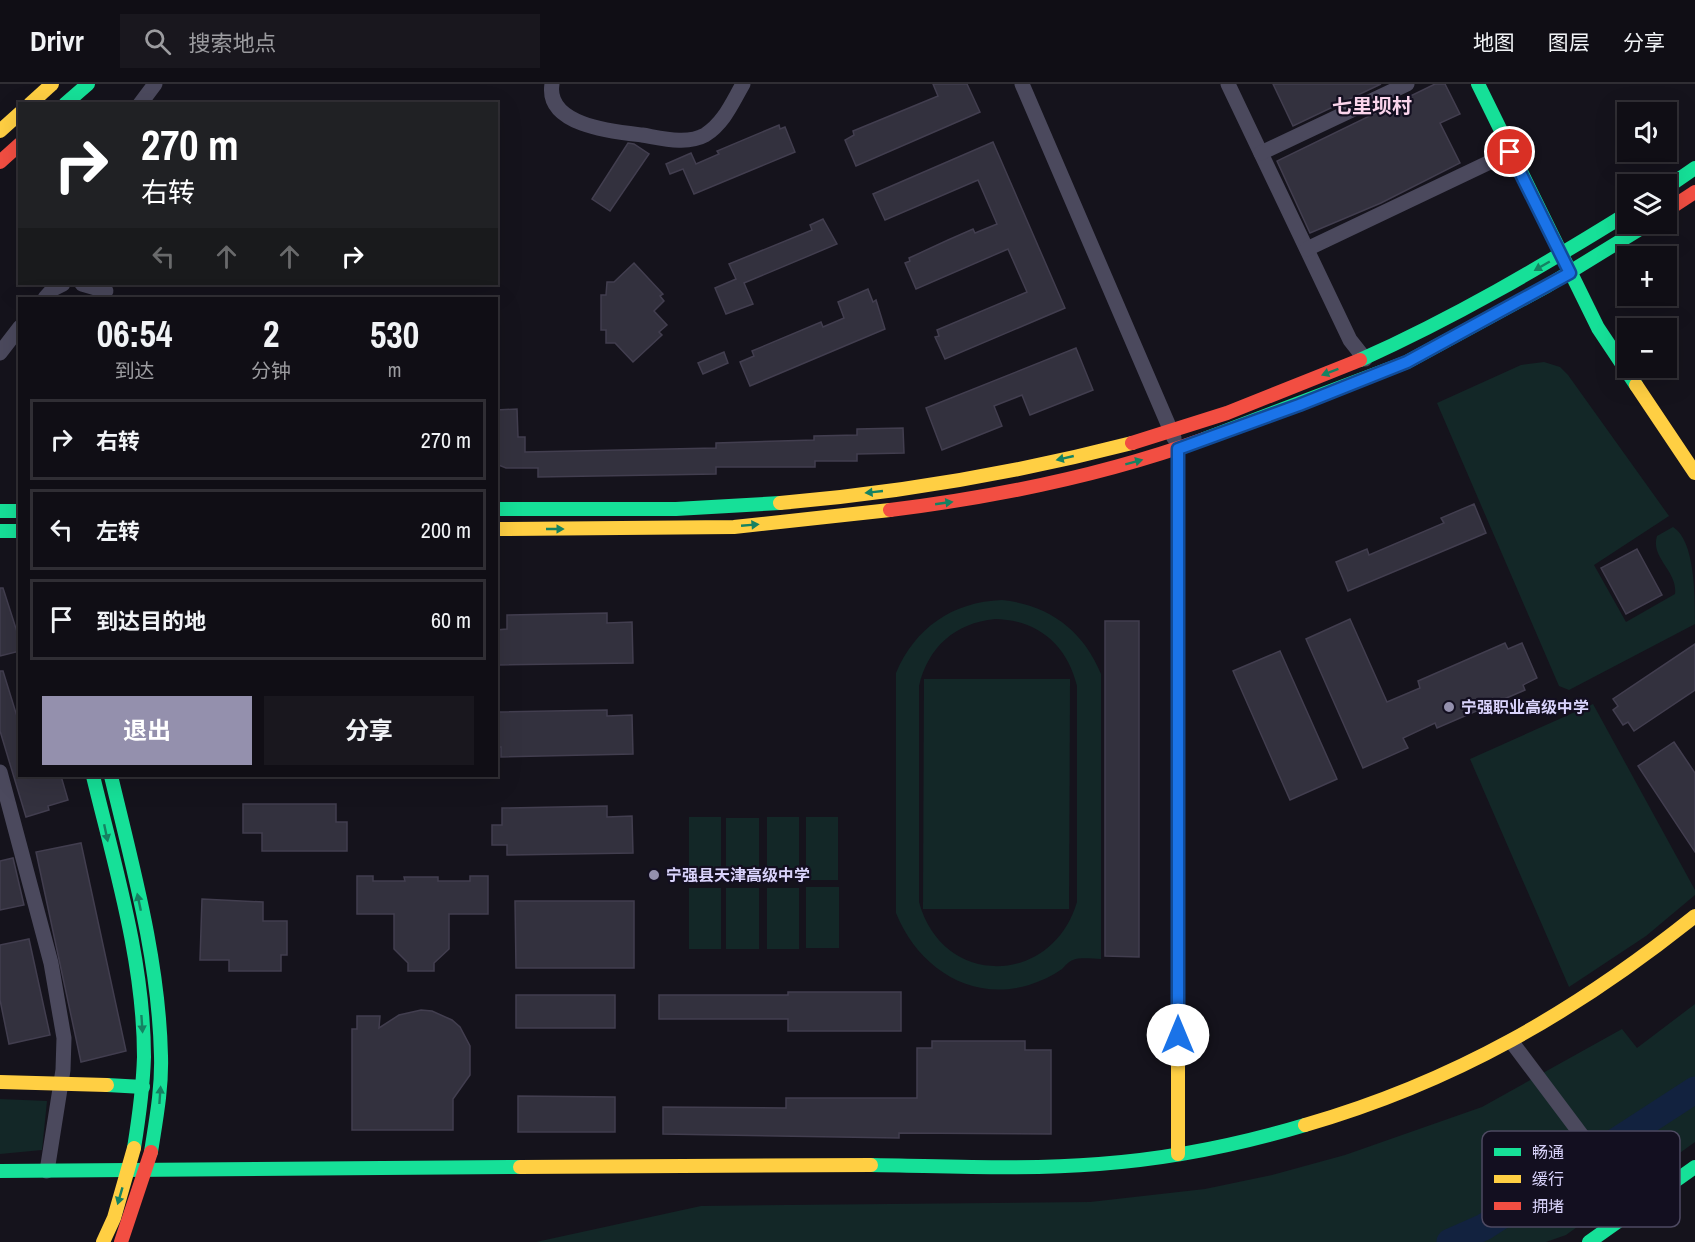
<!DOCTYPE html>
<html lang="zh">
<head>
<meta charset="utf-8">
<style>
	body { margin:0; font-family:"Archivo Narrow","Noto Sans SC",sans-serif; background:#19171e; color:#f1f3f6; height:100vh; display:flex; flex-direction:column; font-size:22px; white-space:nowrap }
	* { box-sizing:border-box; margin:0 }
	p { font-size:20px; color:#9c9ca0 }
	.icon { flex:none; width:33px; height:33px; fill:none; stroke:currentColor; stroke-width:2; stroke-linecap:round; stroke-linejoin:round }
	.map { position:relative; flex:1; overflow:hidden }
	.side { position:absolute; left:18px; top:213px; width:480px; height:480px; display:flex; flex-direction:column; background:#100e15; border-radius:0px; box-shadow:0 6px 24px #0002,0 0 0 2px #302e34 }
	.side>* { flex:none }
	.top-card { position:absolute; left:18px; top:18px; width:480px; height:183px; border-radius:0px; box-shadow:0 6px 24px #0002,0 0 0 2px #302e34; background:#202124; color:#fff; overflow:hidden }
	.fabs { position:absolute; left:1617px; top:18px; display:grid; gap:12px }
	.fabs a { display:grid; place-items:center; width:60px; height:60px; border-radius:0px; background:#100e15; box-shadow:0 6px 24px #0002,0 0 0 2px #302e34; font-size:30px }
	.pin { position:absolute; display:grid; place-items:center; width:51px; height:51px; color:#fff; margin:-26px; border:3px solid #fff; border-radius:50%; box-shadow:0 2px 6px #0007 }
	.me { position:absolute; width:66px; margin:-33px; rotate:0deg; stroke-linejoin:round; filter:drop-shadow(0 0 4px #0008) }
	.turn { display:flex; align-items:center; gap:21px; height:126px; padding:0 24px; font-size:27px }
	.turn .icon { width:78px; height:78px; stroke-width:2.5 }
	.turn b { display:block; font-size:42px; line-height:51px }
	.lanes { display:flex; align-items:center; height:57px; padding:0 24px; background:#0003; justify-content:center; gap:30px; direction:ltr }
	.lanes .off { opacity:.35 }
	.eta { display:flex; justify-content:space-evenly; align-items:center; height:102px; text-align:center }
	.eta b { font-size:36px; font-weight:700; line-height:42px }
	.cta { display:flex; gap:12px; margin-top:auto; padding:12px 24px }
	.cta a { flex:1; height:69px; border-radius:0px; background:#9490ad; color:#fff; font-size:24px; font-weight:700; line-height:69px; text-align:center }
	.cta a+a { background:#19171e; color:#f1f3f6 }
	ul { padding:0; list-style:none }
	li { display:flex; align-items:center; gap:18px; height:81px; margin:0 12px 9px; padding:0 12px; border:3px solid #302e34; border-radius:0px }
	li div { flex:1 }
	li b { display:block; font-size:22px }
	li em { font-style:normal }
	header { display:flex; align-items:center; gap:36px; box-sizing:border-box; height:84px; padding:0 30px; background:#100e15; border-bottom:2px solid #302e34 }
	header strong { font-size:28px }
	nav { display:flex; gap:33px; margin-inline-start:auto; font-size:21px }
	.search { width:420px; height:54px; background:#19171e; display:flex; align-items:center; gap:15px; box-sizing:border-box; padding:0 21px; border-radius:0px; color:#9c9ca0; font-size:22px }
	.map>svg:first-child { display:block }
	.green { fill:#132727; fill-rule:evenodd }
	.lines { fill:none; stroke-linecap:round; stroke-linejoin:round }
	.river { stroke:#12223f; stroke-width:27 }
	.building { fill:#33313e; stroke:#423e4f; stroke-width:1.5 }
	.street { stroke:#4b495d; stroke-width:15 }
	.fast { stroke:#16e098; stroke-width:14 }
	.slow { stroke:#ffcf43; stroke-width:14 }
	.jam { stroke:#f24e42; stroke-width:14 }
	.slow-bridge { stroke:#ffcf43; stroke-width:14 }
	.jam-bridge { stroke:#f24e42; stroke-width:14 }
	.oneway { fill:#158262 }
	.route-casing { stroke:#114b97; stroke-width:15 }
	.route { stroke:#1a73e8; stroke-width:10 }
	.poi-dot { fill:#9490ad; stroke:#130f20; stroke-width:2 }
	.labels { text-anchor:middle; stroke-width:4.5; stroke-linejoin:round; paint-order:stroke }
	.poi-label { font-size:16px; font-weight:bold; fill:#d9d3fb; stroke:#130f20; text-anchor:start }
	.quarter-label { font-size:20px; font-weight:bold; fill:#fbd5ec; stroke:#130f20 }
	.key { fill:#130f20; stroke:#4e4a62; stroke-width:1.5 }
	.key-label { font-size:16px; fill:#d9d3fb }
</style>
</head>
<body>
<header>
<strong>Drivr</strong>
<div class="search"><svg class="icon" aria-label="search" viewBox="0 0 24 24"><circle cx="10" cy="10" r="6"/><path d="M15 15l6 6"/></svg>搜索地点</div>
<nav><a>地图</a><a>图层</a><a>分享</a></nav>
</header>
<div class="map">
<svg width="1695" height="1158" viewBox="0 0 1695 1158">
	<rect width="100%" height="100%" fill="#15131c"/>
	<!-- green -->
	<g class="green">
		<path d="M1544,278L1560,283L1568,291L1669,432L1594,481L1626,538L1675,510C1678,487 1650,474 1657,452L1673,443C1695,456 1695,512 1695,540L1569,606L1559,602L1437,319L1521,281Z"/>
		<path d="M1002,516C1049,521 1083,546 1101,590V875C1093,875 1080,873 1073,876C1069,877 1065,882 1062,885C1052,892 1041,897 1029,901C970,919 917,882 896,829V589C915,544 952,518 1002,516ZM995,535C1038,536 1067,561 1077,602V818C1052,903 942,904 919,818V602C928,563 955,539 995,535Z"/>
		<path d="M924,595H1070L1069,825H923Z"/>
		<path d="M1593,620L1695,806V811L1646,852L1569,903L1470,675Z"/>
		<rect x="689" y="733" width="32" height="63"/>
		<rect x="767" y="733" width="32" height="63"/>
		<rect x="806" y="733" width="32" height="63"/>
		<rect x="726" y="734" width="33" height="63"/>
		<rect x="806" y="803" width="33" height="61"/>
		<rect x="689" y="804" width="32" height="61"/>
		<rect x="726" y="804" width="33" height="61"/>
		<rect x="767" y="804" width="32" height="61"/>
		<path d="M1695,920V1058L1566,1151L1546,1158H536L701,1122L1090,1118L1205,1105L1272,1091L1345,1071L1482,1023L1622,945L1637,964Z"/>
		<path d="M0,1015L47,1017L42,1066L0,1070Z"/>
	</g>
	<g class="lines">
		<!-- river -->
		<path class="river" d="M1450,1158L1484,1143L1695,1006"/>
	</g>
	<!-- building -->
	<g class="building">
		<path d="M933,0H967L980,28L856,82L845,56L854,51L853,47L938,12Z"/>
		<path d="M1273,0H1381L1293,42Z"/>
		<path d="M1435,0H1445L1460,30L1440,39L1460,79L1381,119L1310,149L1277,77Z"/>
		<path d="M779,41L780,45L785,43L795,68L694,110L683,85L670,90L666,80L691,69L696,80L719,70L717,67Z"/>
		<path d="M993,58L1065,224L945,275L935,253L939,252L937,246L1027,208L1008,165L916,205L905,179L910,177L909,174L948,156L973,145L975,149L997,140L978,96L885,136L873,110Z"/>
		<path d="M628,59L634,60L649,70L610,127L592,115Z"/>
		<path d="M823,135L837,160L744,199L753,220L726,230L715,204L736,195L729,180L812,146L810,141Z"/>
		<path d="M634,179L663,210L660,212L664,217L654,227L667,241L659,248L662,251L633,278L615,259H606V246H601V211H606L607,198H614Z"/>
		<path d="M868,205L873,218L876,216L885,245L750,302L740,278L754,272L752,267L821,238L823,243L844,234L838,218Z"/>
		<path d="M1076,264L1093,306L1030,331L1022,311L994,322L1002,342L942,366L926,324Z"/>
		<path d="M724,268L728,279L703,290L698,279Z"/>
		<path d="M517,325L518,353H525V368L716,364V359L814,356V352L857,351V345L903,344L904,369L857,370V377H815V383H716V390L538,393V384H506L496,380V326Z"/>
		<path d="M1474,420L1486,449L1348,507L1336,478L1367,465L1369,471L1444,439L1441,434Z"/>
		<path d="M1637,465L1662,511L1626,530L1601,484Z"/>
		<path d="M0,504H3L20,557V567L0,572Z"/>
		<path d="M607,529V539L632,538L633,579L498,581L496,546L507,545V531Z"/>
		<path d="M1350,535L1387,618L1420,604L1418,597L1505,559L1508,565L1522,559L1537,594L1523,601L1525,606L1437,644L1435,639L1403,654L1408,664L1363,684L1306,555Z"/>
		<path d="M1105,537H1139V873L1105,872Z"/>
		<path d="M1695,560V606L1634,647L1628,638L1623,641L1613,626L1618,622L1613,615Z"/>
		<path d="M1280,567L1337,695L1290,716L1233,587Z"/>
		<path d="M0,587H3L20,642V692H61L68,716L48,722L49,726L26,733L0,647Z"/>
		<path d="M607,626V632L632,631L633,670L501,673V663H496L499,628Z"/>
		<path d="M1674,658L1695,689V768L1638,682Z"/>
		<path d="M243,720H336V738H347V767H262V749H243Z"/>
		<path d="M607,722V733L632,732L633,769L507,771V761H492V741H502V724Z"/>
		<path d="M81,759L126,967L81,978L36,768Z"/>
		<path d="M13,774L24,821L0,826V777Z"/>
		<path d="M357,792H373V797H405L404,793H438V797H470V792H488V830H449V865L434,879V887H408V879L394,865V830H357Z"/>
		<path d="M202,815L263,818V837H287V871H281V887H229V876H200Z"/>
		<path d="M515,817H634V884H516Z"/>
		<path d="M29,855L50,951L9,960L0,916V861Z"/>
		<path d="M788,908H901V947H788V935H659V911H788Z"/>
		<rect x="516" y="911" width="99" height="33"/>
		<path d="M421,926L432,927L452,936L460,943L470,962V991L453,1015V1046H352V945H357V932H380L379,944L399,931Z"/>
		<path d="M932,957H1025V966H1051V1050L899,1049V1054L663,1050V1023L786,1024V1014H917V964H932Z"/>
		<path d="M518,1012L615,1013V1048H518Z"/>
	</g>
	<g class="lines">
		<!-- street -->
		<g class="street">
			<path d="M552,0C545,42 615,48 642,51C661,54 687,61 705,51C724,39 732,19 743,0"/>
			<path d="M1022,0L1174,354"/>
			<path d="M1228,0L1350,256L1365,275"/>
			<path d="M140,20L155,0"/>
			<path d="M1261,69L1407,0"/>
			<path d="M1307,165L1511,68"/>
			<path d="M82,200L106,207"/>
			<path d="M45,214L53,205L63,200"/>
			<path d="M0,269L20,243"/>
			<path d="M0,688L51,879L64,954L63,986L47,1087"/>
			<path d="M1511,957L1637,1125"/>
		</g>
		<!-- fast -->
		<g class="fast">
			<path d="M1478,0L1598,244L1636,301"/>
			<path d="M65,20L88,0"/>
			<path d="M1666,104L1695,84"/>
			<path d="M1360,276C1454,234 1541,183 1628,129"/>
			<path d="M1204,355L1407,278L1547,202L1648,140"/>
			<path d="M1178,365V769"/>
			<path d="M496,425H676L780,419"/>
			<path d="M0,427H20"/>
			<path d="M0,447H20"/>
			<path d="M93,692C115,783 144,878 144,973C143,1004 139,1033 134,1064"/>
			<path d="M111,692C133,784 159,877 161,972C162,1005 156,1036 151,1068"/>
			<path d="M107,1001L143,1003"/>
			<path d="M871,1081C947,1082 1023,1086 1099,1080C1169,1075 1238,1061 1305,1041"/>
			<path d="M0,1087L520,1083"/>
			<path d="M1589,1158L1695,1083"/>
		</g>
		<!-- slow -->
		<g class="slow">
			<path d="M30,20L52,0"/>
			<path d="M0,47L20,29"/>
			<path d="M1636,301L1695,389"/>
			<path d="M780,419C900,409 1016,389 1132,359"/>
			<path d="M496,445L734,443L890,426"/>
			<path d="M1178,769V1070"/>
			<path d="M1305,1041C1454,998 1575,928 1695,832"/>
			<path d="M520,1083L871,1081"/>
		</g>
		<!-- jam -->
		<g class="jam">
			<path d="M0,78L20,60"/>
			<path d="M1666,127L1695,108"/>
			<path d="M1132,359L1227,329L1360,276"/>
			<path d="M890,426C996,413 1104,391 1204,355"/>
		</g>
		<!-- slow-bridge -->
		<g class="slow-bridge">
			<path d="M0,998L107,1001"/>
			<path d="M103,1158L114,1134L134,1064"/>
		</g>
		<!-- jam-bridge -->
		<path class="jam-bridge" d="M121,1158L151,1068"/>
	</g>
	<!-- one-way arrows -->
	<defs><path id="oneway-solid" d="M-6-.8H1V-3.2L6.5 0L1 3.2V.8H-6Z" transform="scale(1.5)"/></defs>
	<g class="oneway">
		<use href="#oneway-solid" transform="translate(1542 182) rotate(150)"/>
		<use href="#oneway-solid" transform="translate(1330 288) rotate(159)"/>
		<use href="#oneway-solid" transform="translate(1065 374) rotate(167)"/>
		<use href="#oneway-solid" transform="translate(1134 378) rotate(-15)"/>
		<use href="#oneway-solid" transform="translate(874 408) rotate(174)"/>
		<use href="#oneway-solid" transform="translate(944 419) rotate(-8)"/>
		<use href="#oneway-solid" transform="translate(750 441) rotate(-5)"/>
		<use href="#oneway-solid" transform="translate(555 445)"/>
		<use href="#oneway-solid" transform="translate(106 749) rotate(78)"/>
		<use href="#oneway-solid" transform="translate(139 818) rotate(-102)"/>
		<use href="#oneway-solid" transform="translate(142 940) rotate(86)"/>
		<use href="#oneway-solid" transform="translate(160 1011) rotate(-86)"/>
		<use href="#oneway-solid" transform="translate(120 1112) rotate(106)"/>
	</g>
	<g class="lines">
		<defs>
			<path id="route" d="M1178,951V365L1299,321L1407,278L1570,189L1510,68"/>
		</defs>
		<!-- route casing -->
		<use href="#route" class="route-casing"/>
		<!-- route -->
		<use href="#route" class="route"/>
	</g>
	<!-- markers -->
	<g class="poi-dot">
		<circle cx="1449" cy="623" r="6"/>
		<circle cx="654" cy="791" r="6"/>
	</g>
	<g class="labels">
		<!-- poi labels -->
		<g class="poi-label">
			<text x="1461" y="629">宁强职业高级中学</text>
			<text x="666" y="797">宁强县天津高级中学</text>
		</g>
		<!-- quarter labels -->
		<g class="quarter-label">
			<text x="1372" y="29">七里坝村</text>
		</g>
	</g>
	<!-- legend -->
	<rect x="1482" y="1047" width="198" height="96" rx="9" class="key"/>
	<rect x="1494" y="1064" width="27" height="8" fill="#16e098"/>
	<rect x="1494" y="1091" width="27" height="8" fill="#ffcf43"/>
	<rect x="1494" y="1118" width="27" height="8" fill="#f24e42"/>
	<g class="key-label">
		<text x="1532" y="1074">畅通</text>
		<text x="1532" y="1101">缓行</text>
		<text x="1532" y="1128">拥堵</text>
	</g>
</svg>
<div class="fabs">
<a><svg class="icon" aria-label="sound" viewBox="0 0 24 24"><path d="M4 9h4l5-4v14l-5-4H4zM17 9q2 3 0 6"/></svg></a>
<a><svg class="icon" aria-label="layers" viewBox="0 0 24 24"><path d="M12 4l9 5-9 5-9-5zM3 14l9 5 9-5"/></svg></a>
<a>+</a>
<a>−</a>
</div>
<div class="pin" style="left:1510px;top:68px;background:#d93025"><svg class="icon" aria-label="arrive" viewBox="0 0 24 24"><path d="M6 21V4h12l-3 4 3 4H6"/></svg></div>
<svg class="me" style="left:1178px;top:951px" viewBox="-20 -20 40 40"><circle r="19" fill="#fff"/><path d="M0-13L10 11 0 6-10 11z" fill="#1a73e8"/></svg>
<div class="top-card">
<div class="turn"><svg class="icon" aria-label="right" viewBox="0 0 24 24"><path d="M7 20v-9h11M14 6l5 5-5 5"/></svg><div><b>270 m</b>右转</div></div>
<div class="lanes"><svg class="icon off" aria-label="left" viewBox="0 0 24 24"><path d="M17 20v-9H6M10 6l-5 5 5 5"/></svg><svg class="icon off" aria-label="ahead" viewBox="0 0 24 24"><path d="M12 20V5M6 11l6-6 6 6"/></svg><svg class="icon off" aria-label="ahead" viewBox="0 0 24 24"><path d="M12 20V5M6 11l6-6 6 6"/></svg><svg class="icon" aria-label="right" viewBox="0 0 24 24"><path d="M7 20v-9h11M14 6l5 5-5 5"/></svg></div>
</div>
<section class="side">
<div class="eta">
<div><b>06:54</b><p>到达</p></div>
<div><b>2</b><p>分钟</p></div>
<div><b>530</b><p>m</p></div>
</div>
<ul>
<li><svg class="icon" aria-label="right" viewBox="0 0 24 24"><path d="M7 20v-9h11M14 6l5 5-5 5"/></svg><div><b>右转</b></div><em>270 m</em></li>
<li><svg class="icon" aria-label="left" viewBox="0 0 24 24"><path d="M17 20v-9H6M10 6l-5 5 5 5"/></svg><div><b>左转</b></div><em>200 m</em></li>
<li><svg class="icon" aria-label="arrive" viewBox="0 0 24 24"><path d="M6 21V4h12l-3 4 3 4H6"/></svg><div><b>到达目的地</b></div><em>60 m</em></li>
</ul>
<div class="cta"><a>退出</a><a>分享</a></div>
</section>
</div>
</body>
</html>
